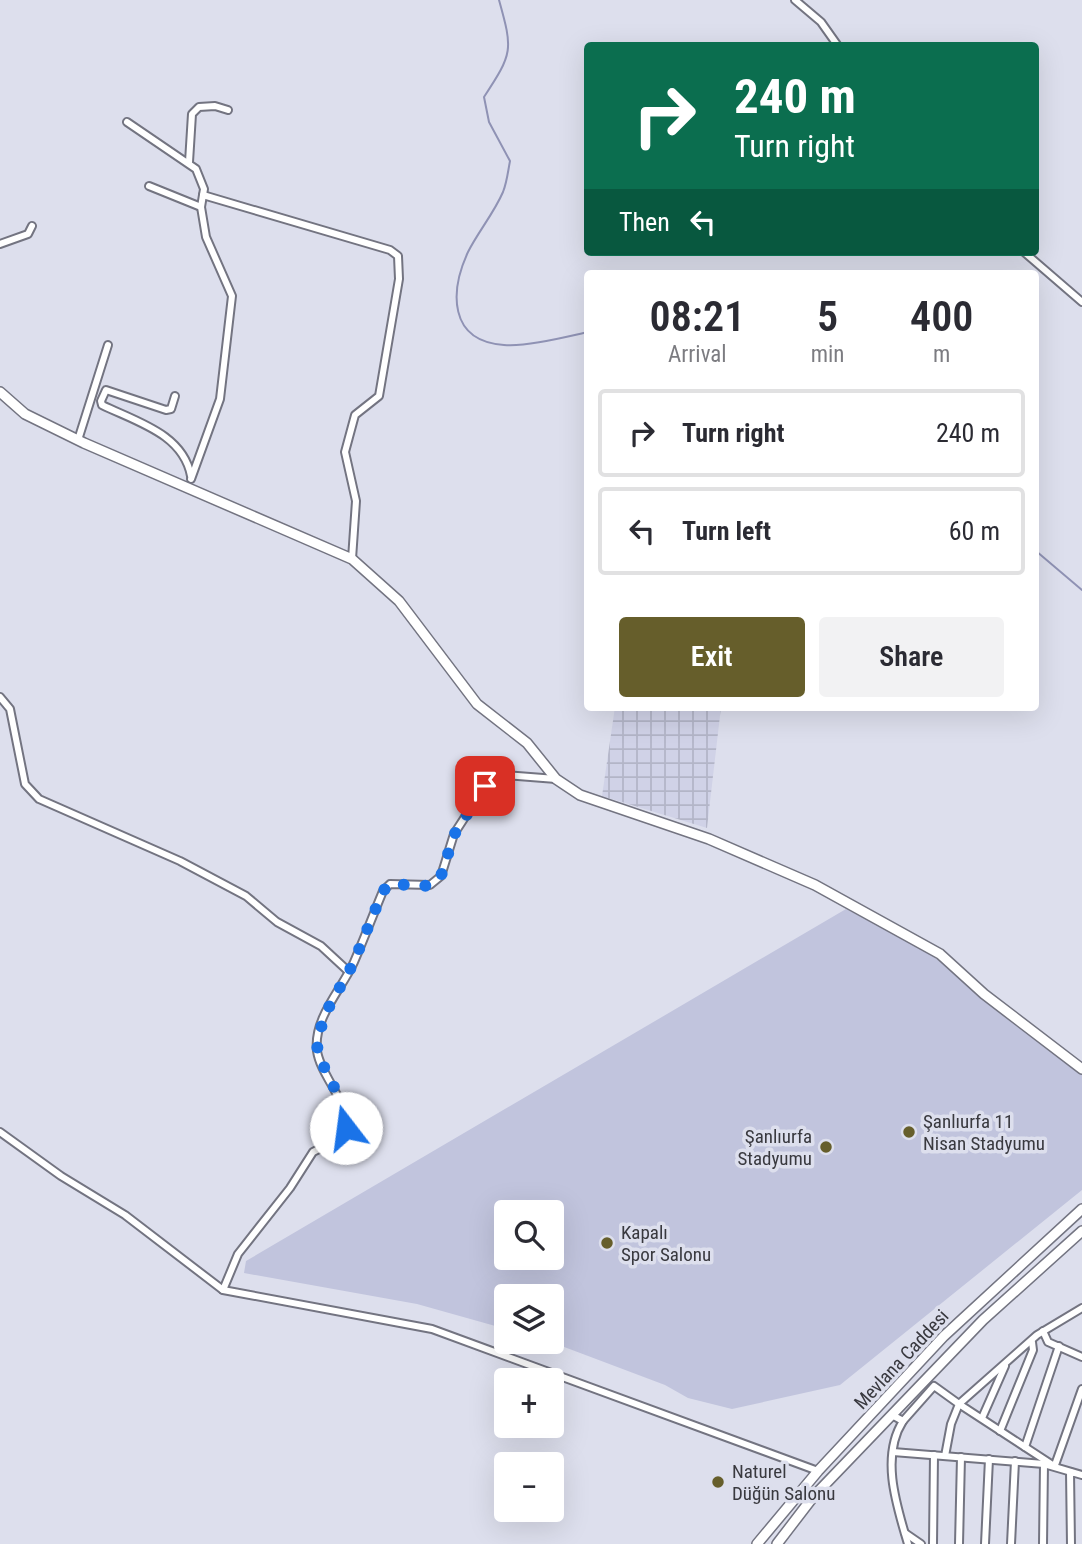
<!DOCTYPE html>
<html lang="en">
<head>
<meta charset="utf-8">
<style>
	body { margin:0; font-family:"Roboto Condensed",sans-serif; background:#f2f2f3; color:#2b2b33; height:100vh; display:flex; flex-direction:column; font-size:26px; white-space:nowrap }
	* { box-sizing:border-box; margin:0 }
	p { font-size:23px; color:#7c7c81 }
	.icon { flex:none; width:38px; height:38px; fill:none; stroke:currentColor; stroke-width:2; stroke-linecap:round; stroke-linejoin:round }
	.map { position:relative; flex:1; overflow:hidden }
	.drawer { position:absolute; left:584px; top:270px; width:455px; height:441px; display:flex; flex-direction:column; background:#fff; border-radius:7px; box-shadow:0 7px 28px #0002 }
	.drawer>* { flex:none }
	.guide { position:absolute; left:584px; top:42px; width:455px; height:214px; border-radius:7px; box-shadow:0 7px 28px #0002; background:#0b6e4f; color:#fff; overflow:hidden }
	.tools { position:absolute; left:494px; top:1200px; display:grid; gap:14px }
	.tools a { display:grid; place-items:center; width:70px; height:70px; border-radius:7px; background:#fff; box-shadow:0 7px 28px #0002; font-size:35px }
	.pin { position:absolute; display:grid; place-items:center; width:60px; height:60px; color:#fff; margin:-30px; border-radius:14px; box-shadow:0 4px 10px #0006 }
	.me { position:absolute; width:77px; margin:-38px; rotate:345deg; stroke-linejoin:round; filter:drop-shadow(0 0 5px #0008) }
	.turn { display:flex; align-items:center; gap:24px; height:147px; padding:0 35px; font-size:32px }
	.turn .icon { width:91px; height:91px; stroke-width:2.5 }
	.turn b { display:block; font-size:49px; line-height:60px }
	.then { display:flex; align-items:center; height:66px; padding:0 35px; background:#0003; gap:14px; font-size:26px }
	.eta { display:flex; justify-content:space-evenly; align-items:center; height:119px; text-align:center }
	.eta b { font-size:42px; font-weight:600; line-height:49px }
	.cta { display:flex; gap:14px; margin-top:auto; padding:14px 35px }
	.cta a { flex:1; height:80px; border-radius:7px; background:#665e2b; color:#fff; font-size:28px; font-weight:600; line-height:80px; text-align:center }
	.cta a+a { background:#f2f2f3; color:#2b2b33 }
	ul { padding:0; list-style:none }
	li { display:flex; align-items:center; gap:21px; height:88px; margin:0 14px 10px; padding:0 21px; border:4px solid #e1e1e2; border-radius:7px }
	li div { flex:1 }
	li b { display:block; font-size:26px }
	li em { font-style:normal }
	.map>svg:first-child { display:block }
	.industrial { fill:url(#industrial-grid) }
	.garden { fill:#c1c4dd; fill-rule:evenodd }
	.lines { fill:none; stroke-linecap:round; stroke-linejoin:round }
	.stream { stroke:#8f92b4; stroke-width:2 }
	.street-casing { stroke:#737481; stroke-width:10 }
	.secondary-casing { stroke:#737481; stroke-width:12 }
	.street { stroke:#fff; stroke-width:6 }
	.secondary { stroke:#fff; stroke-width:9 }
	.route { stroke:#1a73e8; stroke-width:12; stroke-dasharray:0 21.6 }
	.poi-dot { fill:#665e2b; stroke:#dddfed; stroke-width:2.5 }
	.labels { text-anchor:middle; stroke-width:7; stroke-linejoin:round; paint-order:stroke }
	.poi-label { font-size:19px; fill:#39393f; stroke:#dddfed; text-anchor:start }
	.street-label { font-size:19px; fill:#39393f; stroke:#dddfed }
</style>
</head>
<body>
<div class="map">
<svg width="1082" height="1544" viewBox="0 0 1082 1544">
	<defs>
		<pattern id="industrial-grid" width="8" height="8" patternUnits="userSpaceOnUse" patternTransform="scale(1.75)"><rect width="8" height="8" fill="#d0d2e7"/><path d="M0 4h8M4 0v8" fill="none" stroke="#b3b5c7"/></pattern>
	</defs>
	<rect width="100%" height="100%" fill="#dddfed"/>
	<!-- industrial -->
	<path class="industrial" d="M615,707H721L707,828L602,796Z"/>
	<!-- garden -->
	<path class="garden" d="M846,909L924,949L1082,1073V1190L840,1385L732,1409L688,1398L665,1385L551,1342V1297H506V1329L417,1304L244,1273L246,1261ZM506,1213H551V1258H506Z"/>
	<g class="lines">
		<!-- stream -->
		<g class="stream">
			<path d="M499,0C513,50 513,53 484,97L489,122L510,161C508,171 507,182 503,192C494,213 478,232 468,252C450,291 448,341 504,345C526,347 565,337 588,332"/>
			<path d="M1036,551L1082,590"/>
		</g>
		<defs>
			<g id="street">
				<path d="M795,0L821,22L838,46"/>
				<path d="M127,122L196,169L204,189L201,207L206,237L232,296L220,399L191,479"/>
				<path d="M189,162L192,114L199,107L215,106L228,110"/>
				<path d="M149,186L201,207"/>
				<path d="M203,195L390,250L398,256L399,279L379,396L355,415L345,452L356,501L352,559"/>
				<path d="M0,244L28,234L32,226"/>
				<path d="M1024,252L1082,302"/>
				<path d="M175,396L171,409L166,410L106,390L101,401L102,405C137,422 183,434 191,476"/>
				<path d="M78,440L108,345"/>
				<path d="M0,697L10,709L25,784L39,799L180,861L246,896L277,922L321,946L348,971"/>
				<path d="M0,1132L61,1176L125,1215L223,1290L432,1329L818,1471"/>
				<path d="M223,1290L238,1254L290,1188L313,1152L343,1137C355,1106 321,1079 317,1051C313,1018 342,989 354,962C364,939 373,915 383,891L390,884L430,885L441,876L454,834L485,786L505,775L556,779"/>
				<path d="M1043,1331L1048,1342L1082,1357"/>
				<path d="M892,1415L903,1421C880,1457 897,1507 908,1544"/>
				<path d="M982,1418L1005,1366"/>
				<path d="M903,1421L934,1386L959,1404L1037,1335L1082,1308"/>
				<path d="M1000,1431L1033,1350L1032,1342"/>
				<path d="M1025,1447L1059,1346"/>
				<path d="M893,1452L1044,1464L1082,1475"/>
				<path d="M945,1456L951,1424L959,1404L1051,1464"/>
				<path d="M1055,1465L1082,1389"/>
				<path d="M905,1533L921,1544"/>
				<path d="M933,1544L934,1455"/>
				<path d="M959,1544L961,1457"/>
				<path d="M985,1544L989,1459"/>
				<path d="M1011,1544L1015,1461"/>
				<path d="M1043,1544L1044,1464"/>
				<path d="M1071,1544L1070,1472L1073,1473"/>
			</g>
			<g id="secondary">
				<path d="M0,392L25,414L84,443L352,559L399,601L477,704L527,743L556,779L580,795L709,839L815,885L940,954L984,994L1082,1069"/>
				<path d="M757,1544L818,1471L944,1336L1082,1209"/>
				<path d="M777,1544L813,1497L983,1320L1082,1231"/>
			</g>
		</defs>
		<!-- street casing -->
		<use href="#street" class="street-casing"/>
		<!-- secondary casing -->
		<use href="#secondary" class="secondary-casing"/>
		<!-- street -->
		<use href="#street" class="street"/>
		<!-- secondary -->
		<use href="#secondary" class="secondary"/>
	</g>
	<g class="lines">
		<!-- route -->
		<path class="route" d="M346,1128L337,1093L317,1053L318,1038L325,1014L353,964L383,891L390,884L430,886L441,876L454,835L485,786"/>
	</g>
	<!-- markers -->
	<g class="poi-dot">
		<circle cx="909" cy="1132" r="7"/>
		<circle cx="826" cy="1147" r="7"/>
		<circle cx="607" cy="1243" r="7"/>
		<circle cx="718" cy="1482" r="7"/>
	</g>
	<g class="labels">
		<!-- poi labels -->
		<g class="poi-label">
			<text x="923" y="1128">Şanlıurfa 11<tspan x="923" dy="22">Nisan Stadyumu</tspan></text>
			<text x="812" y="1143" text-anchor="end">Şanlıurfa<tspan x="812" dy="22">Stadyumu</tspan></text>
			<text x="621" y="1239">Kapalı<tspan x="621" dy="22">Spor Salonu</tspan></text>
			<text x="732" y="1478">Naturel<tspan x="732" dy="22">Düğün Salonu</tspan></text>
		</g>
		<!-- street labels -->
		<g class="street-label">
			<text transform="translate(901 1359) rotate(-47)" y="7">Mevlana Caddesi</text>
		</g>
	</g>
</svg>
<div class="tools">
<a><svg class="icon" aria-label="search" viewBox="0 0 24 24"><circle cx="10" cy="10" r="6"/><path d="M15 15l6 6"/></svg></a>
<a><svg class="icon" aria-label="layers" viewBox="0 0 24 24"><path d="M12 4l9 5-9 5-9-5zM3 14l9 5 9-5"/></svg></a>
<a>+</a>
<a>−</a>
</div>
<div class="pin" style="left:485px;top:786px;background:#d93025"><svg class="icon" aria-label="arrive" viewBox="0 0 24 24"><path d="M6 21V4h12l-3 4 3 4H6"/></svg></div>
<svg class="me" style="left:346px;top:1128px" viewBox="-20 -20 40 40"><circle r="19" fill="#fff"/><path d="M0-13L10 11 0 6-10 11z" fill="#1a73e8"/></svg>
<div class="guide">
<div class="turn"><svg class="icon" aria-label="right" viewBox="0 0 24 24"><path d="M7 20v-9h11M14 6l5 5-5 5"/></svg><div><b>240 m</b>Turn right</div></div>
<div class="then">Then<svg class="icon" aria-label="left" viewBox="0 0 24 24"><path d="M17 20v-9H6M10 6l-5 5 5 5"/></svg></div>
</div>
<section class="drawer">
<div class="eta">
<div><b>08:21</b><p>Arrival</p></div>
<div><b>5</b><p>min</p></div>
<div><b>400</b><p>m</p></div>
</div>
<ul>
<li><svg class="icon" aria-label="right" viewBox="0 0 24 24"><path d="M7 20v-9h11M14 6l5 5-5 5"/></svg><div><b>Turn right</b></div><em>240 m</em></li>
<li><svg class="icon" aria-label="left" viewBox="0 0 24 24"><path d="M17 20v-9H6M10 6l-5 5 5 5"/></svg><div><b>Turn left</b></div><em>60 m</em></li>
</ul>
<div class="cta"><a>Exit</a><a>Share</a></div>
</section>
</div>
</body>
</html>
